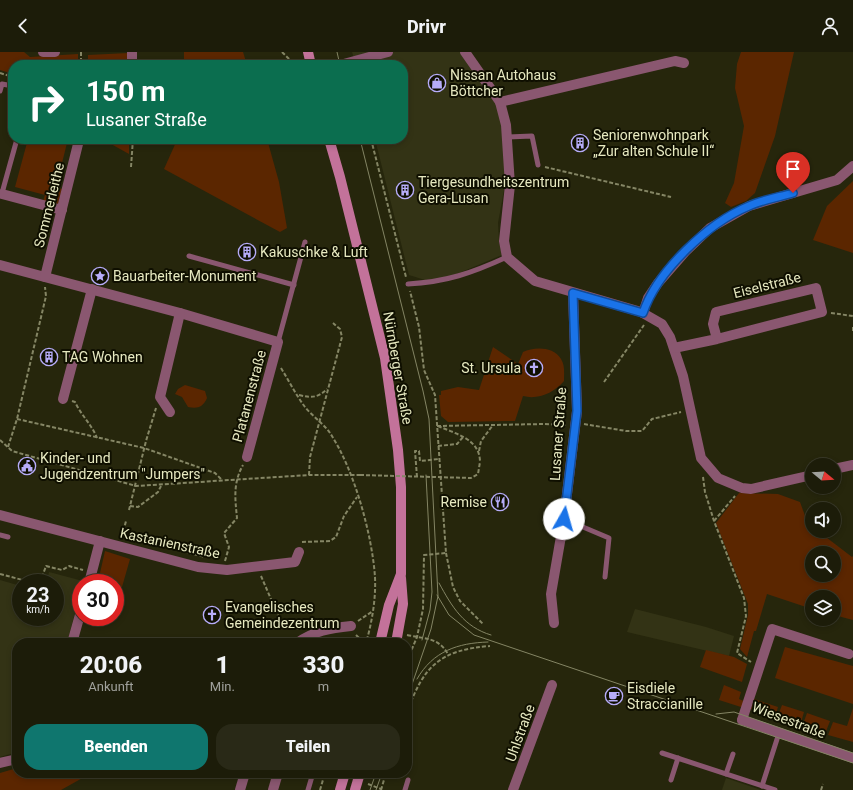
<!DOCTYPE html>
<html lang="de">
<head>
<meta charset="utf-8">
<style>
	body { margin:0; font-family:Roboto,sans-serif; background:#292917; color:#f1f3f6; height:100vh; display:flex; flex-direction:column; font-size:15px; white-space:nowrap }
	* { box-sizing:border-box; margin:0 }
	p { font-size:13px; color:#a0a19c }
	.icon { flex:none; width:22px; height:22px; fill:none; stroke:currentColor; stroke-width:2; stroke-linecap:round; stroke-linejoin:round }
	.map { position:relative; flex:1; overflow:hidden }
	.sheet { position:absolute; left:12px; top:586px; width:400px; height:140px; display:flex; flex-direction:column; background:#1c1c09; border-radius:16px; box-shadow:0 2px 6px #0003,0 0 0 1px #3a3a2a }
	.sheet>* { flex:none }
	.hud { position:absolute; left:8px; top:8px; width:400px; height:84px; border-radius:16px; box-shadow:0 2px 6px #0003,0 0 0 1px #3a3a2a; background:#0b6e4f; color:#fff; overflow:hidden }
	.needle { width:26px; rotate:108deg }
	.tools { position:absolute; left:805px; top:406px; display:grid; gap:8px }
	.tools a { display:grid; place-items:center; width:36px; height:36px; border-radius:50%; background:#1c1c09; box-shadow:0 2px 6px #0003,0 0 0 1px #3a3a2a; font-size:20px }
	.speed { position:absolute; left:12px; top:522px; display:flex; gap:8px; font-size:20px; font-weight:700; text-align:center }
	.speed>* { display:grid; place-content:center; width:52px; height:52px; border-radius:50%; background:#1c1c09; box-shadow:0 2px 6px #0003,0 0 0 1px #3a3a2a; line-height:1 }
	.speed small { font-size:10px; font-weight:400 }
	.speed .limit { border:6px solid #d22; background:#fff; color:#111 }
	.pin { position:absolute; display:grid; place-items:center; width:34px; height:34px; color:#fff; margin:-41px -17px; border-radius:50% 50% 50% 0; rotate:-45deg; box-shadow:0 0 4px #0007 }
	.pin .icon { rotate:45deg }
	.me { position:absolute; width:44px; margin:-22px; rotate:7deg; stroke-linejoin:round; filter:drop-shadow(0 0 3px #0008) }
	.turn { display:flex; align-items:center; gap:14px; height:84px; padding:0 12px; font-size:18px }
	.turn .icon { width:52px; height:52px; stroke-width:2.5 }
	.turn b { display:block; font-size:28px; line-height:34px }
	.eta { display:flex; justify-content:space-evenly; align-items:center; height:68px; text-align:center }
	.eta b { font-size:24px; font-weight:800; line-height:28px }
	.primary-button { display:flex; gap:8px; margin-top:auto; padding:8px 12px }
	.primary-button a { flex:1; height:46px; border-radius:16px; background:#0f766e; color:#fff; font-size:16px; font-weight:800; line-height:46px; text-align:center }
	.primary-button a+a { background:#292917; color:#f1f3f6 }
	header { display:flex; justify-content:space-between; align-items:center; height:52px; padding:0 12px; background:#1c1c09; font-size:18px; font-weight:800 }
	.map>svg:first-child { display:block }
	.built { fill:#333315 }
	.green { fill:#5b2600; fill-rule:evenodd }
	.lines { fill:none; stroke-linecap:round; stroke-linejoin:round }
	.path { stroke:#858665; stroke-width:2; stroke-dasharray:4 2; stroke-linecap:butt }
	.service { stroke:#8a5770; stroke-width:5 }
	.minor { stroke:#8a5770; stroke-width:10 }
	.tertiary { stroke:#8a5770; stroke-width:10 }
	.secondary { stroke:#c3729a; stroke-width:10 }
	.tram { stroke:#848564; stroke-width:1 }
	.path-bridge { stroke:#858665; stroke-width:2; stroke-dasharray:4 2; stroke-linecap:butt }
	.route-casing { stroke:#114b97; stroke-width:10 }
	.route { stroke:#1a73e8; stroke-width:7 }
	.labels { text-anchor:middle; stroke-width:4; stroke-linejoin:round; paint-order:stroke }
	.poi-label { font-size:14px; fill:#e7e9c0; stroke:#0f0f00; text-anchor:start }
	.street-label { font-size:14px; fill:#e7e9c0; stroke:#0f0f00 }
</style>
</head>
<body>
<header><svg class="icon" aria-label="back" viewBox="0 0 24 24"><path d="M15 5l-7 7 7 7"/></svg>Drivr<svg class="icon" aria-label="person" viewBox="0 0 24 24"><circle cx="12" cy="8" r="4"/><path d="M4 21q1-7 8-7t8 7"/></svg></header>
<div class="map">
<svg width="853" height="738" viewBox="0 0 853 738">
	<rect width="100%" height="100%" fill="#26260c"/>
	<!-- built -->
	<g class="built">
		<path d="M352,0H466L497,52L503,73L506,127L498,171L499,190L502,203L459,221L437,227L425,228L409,223L375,87H403V13H356Z"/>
		<path d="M49,520L83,529L81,531V538L67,591H17V700L0,705V528L21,534V565H55V531H46Z"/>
		<path d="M635,557L706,575L734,584L729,604L627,580Z"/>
		<path d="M726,726L761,738H722Z"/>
	</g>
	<!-- green -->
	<g class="green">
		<path d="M0,0H24L30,5L78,2V13H13V22L0,18Z"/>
		<path d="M184,0H243L247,13H184Z"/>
		<path d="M741,0H794L775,84L755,141L746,149L731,155L725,151L734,131L744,74L735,36L737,12Z"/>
		<path d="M128,1V13H88V3Z"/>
		<path d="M28,87H68L56,135L62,137L58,152L43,149L45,143L15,135Z"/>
		<path d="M102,87H129V102Z"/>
		<path d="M181,87H267L279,130L287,176L280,180L164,117L177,88Z"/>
		<path d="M853,129V201L813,188L827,154Z"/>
		<path d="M493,295L518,312L523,300C534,295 553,294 561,307C565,313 564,321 564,329C554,341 538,348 523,344L515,369L448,370L441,364L439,343H441V339L458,335L479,338Z"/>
		<path d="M185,333L205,339L207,346C203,355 198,357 188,355L182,345L175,342L178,337Z"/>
		<path d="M739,441L778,442L800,450L808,472L812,475V479H818L852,505L853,504V568L834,563V545H812V557L767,542L756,579H754L747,605L740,597L748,563V552L716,471ZM812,501H834V523H812Z"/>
		<path d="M105,499L130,507L122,535L115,537V531H102L100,529V521Z"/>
		<path d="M785,595L853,614V652L775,626Z"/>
		<path d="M706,598L734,605L747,612L742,630L700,615Z"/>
		<path d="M724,633L741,640L739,647L746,650L744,656L719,648Z"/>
		<path d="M754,647L778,655L775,665L751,657Z"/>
		<path d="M782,653L804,660L800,674L777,666Z"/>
		<path d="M853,656V690L828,683L833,670L847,674Z"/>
		<path d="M807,661L830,669L825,682L802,675Z"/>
		<path d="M17,716V721H86V724L61,738H0V721Z"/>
	</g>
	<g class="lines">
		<!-- path -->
		<g class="path">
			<path d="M81,0V13"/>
			<path d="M282,0L295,13"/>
			<path d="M0,21L13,25"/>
			<path d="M371,87L406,225"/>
			<path d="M131,115L133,87"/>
			<path d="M545,115L671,145"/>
			<path d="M831,261L853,264"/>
			<path d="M853,275V279"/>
			<path d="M281,316C289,329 296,343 305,355C312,364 323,371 330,381C354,417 372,482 375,525C376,547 372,570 366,591"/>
			<path d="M604,330L644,273"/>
			<path d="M299,343C311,346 318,346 327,337"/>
			<path d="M72,349L75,350C81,363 92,373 97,386"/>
			<path d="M17,367L144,396L215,421L221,427"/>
			<path d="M584,372L626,379H642L652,367L681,360"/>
			<path d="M437,374L544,372L566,373"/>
			<path d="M438,374C456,382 480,387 480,410"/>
			<path d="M0,388L12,399L136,434L309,423H360"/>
			<path d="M438,394L457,392L463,385"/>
			<path d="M8,395L17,367L46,244L45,235"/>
			<path d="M479,399L481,389L493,373"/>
			<path d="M309,423L310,405L342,285L340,277L333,271"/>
			<path d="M417,425L415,399H419L420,409L439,407"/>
			<path d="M703,425L705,440L714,469L744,546L746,564L737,601L751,610"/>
			<path d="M130,454L138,455L158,440L161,434"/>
			<path d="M129,458L146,389L156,356"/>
			<path d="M714,469L735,444"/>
			<path d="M122,485L126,469"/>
			<path d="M302,490L330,489L336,485L344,464L357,445"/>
			<path d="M182,499L205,505"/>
			<path d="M446,501L453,535L460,549L483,572"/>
			<path d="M225,509L229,495L224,481L237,466C235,446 233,431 243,413"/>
			<path d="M0,522L34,531"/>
			<path d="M261,524L280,568L299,577"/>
			<path d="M40,531L46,514L62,518L69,514L83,518"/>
			<path d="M358,569L373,559"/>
			<path d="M356,583L364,591"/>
			<path d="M407,583C425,587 438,585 448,602"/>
			<path d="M407,609L417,585L423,557L424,503L446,501L435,343L424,318L419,275L410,239"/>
			<path d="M407,647L411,649"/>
			<path d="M407,661C423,614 440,598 490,594"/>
			<path d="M368,732L381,737"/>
			<path d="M320,738L325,721"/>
			<path d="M381,738L386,721"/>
			<path d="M821,738L823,732"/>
		</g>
		<!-- service -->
		<g class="service">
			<path d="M0,39L2,32L13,34"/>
			<path d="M507,85L532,84L538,113"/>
			<path d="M2,141L17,87"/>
			<path d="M189,204L294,233"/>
			<path d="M408,232C446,230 472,221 507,205"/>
			<path d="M278,290L305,190"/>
			<path d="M564,467L609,486L605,525"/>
			<path d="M0,483L8,485"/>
			<path d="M662,701L775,738"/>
			<path d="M726,722L733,702"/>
			<path d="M671,728L678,706"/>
			<path d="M762,734L779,681"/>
			<path d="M308,738L313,721"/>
			<path d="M405,738L408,728"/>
		</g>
		<!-- minor -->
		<g class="minor">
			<path d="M43,0H55"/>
			<path d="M132,0V13"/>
			<path d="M465,0L500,50L506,73L510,133L504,189L507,205L535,229L641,260L662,272L670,285L683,324L701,406L718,426L742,436L751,437L812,423"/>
			<path d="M340,13L388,0"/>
			<path d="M500,50L675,9L684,11"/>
			<path d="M2,142L62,158"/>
			<path d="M0,213L180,261L278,290L247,405"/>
			<path d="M45,225L79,88"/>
			<path d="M643,261L648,246L658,231L685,200L710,176L749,154L837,128L853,114"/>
			<path d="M674,296L717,287L822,260L816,236L716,260L713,272L717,287"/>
			<path d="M63,347L92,237"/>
			<path d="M170,360L160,345L180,261"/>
			<path d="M834,417L853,413"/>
			<path d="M0,463L198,515L227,518L295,510L299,500"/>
			<path d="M89,531L100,489"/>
			<path d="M554,571L551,542L564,467L577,359L573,241"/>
			<path d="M72,591L81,559"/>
			<path d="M297,591C314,579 330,576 351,574"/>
			<path d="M742,668L772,577L849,602"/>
			<path d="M0,711L17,707"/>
			<path d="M240,738L245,721"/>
			<path d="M273,738L278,721"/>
			<path d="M513,738L552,633"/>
		</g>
		<!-- tertiary -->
		<path class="tertiary" d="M742,668L853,706"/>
		<!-- secondary -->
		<g class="secondary">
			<path d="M308,0L311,13"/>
			<path d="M329,87L340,125L385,306L398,398L401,435V522L389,553L380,591"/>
			<path d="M396,591L403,552L401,526"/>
			<path d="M340,738L345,721"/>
			<path d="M355,738L360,721"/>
		</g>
		<!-- tram -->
		<g class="tram">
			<path d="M337,0L340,13"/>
			<path d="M360,87L423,339L429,367L438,544L431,577L407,647"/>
			<path d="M439,531C452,555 464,575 491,583"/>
			<path d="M437,543L449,563L474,583L853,711"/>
			<path d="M422,588L430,558L432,540L426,423"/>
			<path d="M417,627C433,599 458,591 488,590"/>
			<path d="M716,662L734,660L853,701"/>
			<path d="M370,738L376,721"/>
			<path d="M376,738L382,721"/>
		</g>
		<!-- path-bridge -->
		<path class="path-bridge" d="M360,423L471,426L478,422L480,410"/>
	</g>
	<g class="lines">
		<defs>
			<path id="route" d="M564,467L577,359L573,241L643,261C657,219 708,171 749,154C762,148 779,145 793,141"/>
		</defs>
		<!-- route casing -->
		<use href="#route" class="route-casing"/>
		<!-- route -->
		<use href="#route" class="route"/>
	</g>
	<!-- icons -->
	<defs>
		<symbol id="shop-ring" viewBox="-11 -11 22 22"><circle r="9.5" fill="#0f0f00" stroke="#b6acf8" stroke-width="1.5"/><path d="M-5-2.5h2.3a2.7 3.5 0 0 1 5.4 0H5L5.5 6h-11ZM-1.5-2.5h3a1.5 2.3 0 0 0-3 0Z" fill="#b6acf8"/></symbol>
		<symbol id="building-ring" viewBox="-11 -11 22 22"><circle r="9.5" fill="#0f0f00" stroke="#b6acf8" stroke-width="1.5"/><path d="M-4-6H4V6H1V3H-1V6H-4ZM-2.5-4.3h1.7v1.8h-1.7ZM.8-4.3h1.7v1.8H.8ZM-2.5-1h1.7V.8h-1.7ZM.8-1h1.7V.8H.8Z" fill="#b6acf8"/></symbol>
		<symbol id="sight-ring" viewBox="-11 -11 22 22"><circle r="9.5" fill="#0f0f00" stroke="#b6acf8" stroke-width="1.5"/><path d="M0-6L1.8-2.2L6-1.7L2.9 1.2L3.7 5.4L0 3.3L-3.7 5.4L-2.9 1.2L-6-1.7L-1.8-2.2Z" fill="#b6acf8"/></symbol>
		<symbol id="church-ring" viewBox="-11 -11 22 22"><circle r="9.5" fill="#0f0f00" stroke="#b6acf8" stroke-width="1.5"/><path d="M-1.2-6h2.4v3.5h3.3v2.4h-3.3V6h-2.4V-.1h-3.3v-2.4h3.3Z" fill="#b6acf8"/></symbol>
		<symbol id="civic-ring" viewBox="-11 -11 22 22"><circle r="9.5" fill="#0f0f00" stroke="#b6acf8" stroke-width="1.5"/><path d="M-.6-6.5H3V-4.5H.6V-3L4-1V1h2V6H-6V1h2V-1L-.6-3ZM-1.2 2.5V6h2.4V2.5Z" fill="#b6acf8"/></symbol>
		<symbol id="restaurant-ring" viewBox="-11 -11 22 22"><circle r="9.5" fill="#0f0f00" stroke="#b6acf8" stroke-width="1.5"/><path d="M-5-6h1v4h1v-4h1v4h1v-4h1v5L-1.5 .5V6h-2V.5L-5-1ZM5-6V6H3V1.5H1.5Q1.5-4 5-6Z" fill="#b6acf8"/></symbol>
		<symbol id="cafe-ring" viewBox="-11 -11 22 22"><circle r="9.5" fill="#0f0f00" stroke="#b6acf8" stroke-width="1.5"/><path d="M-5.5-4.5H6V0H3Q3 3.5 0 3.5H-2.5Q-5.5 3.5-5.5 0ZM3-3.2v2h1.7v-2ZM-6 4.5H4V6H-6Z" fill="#b6acf8"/></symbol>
	</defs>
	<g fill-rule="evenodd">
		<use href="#shop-ring" x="427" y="21" width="20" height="20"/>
		<use href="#building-ring" x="570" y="81" width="20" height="20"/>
		<use href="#building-ring" x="395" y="128" width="20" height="20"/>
		<use href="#building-ring" x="237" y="190" width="20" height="20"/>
		<use href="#sight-ring" x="90" y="214" width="20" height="20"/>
		<use href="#building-ring" x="39" y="295" width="20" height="20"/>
		<use href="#church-ring" x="524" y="306" width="20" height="20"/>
		<use href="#civic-ring" x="17" y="404" width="20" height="20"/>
		<use href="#restaurant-ring" x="490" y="440" width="20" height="20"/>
		<use href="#church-ring" x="202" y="553" width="20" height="20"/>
		<use href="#cafe-ring" x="604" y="634" width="20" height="20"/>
	</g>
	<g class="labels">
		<!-- poi labels -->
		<g class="poi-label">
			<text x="450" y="28">Nissan Autohaus<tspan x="450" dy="16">Böttcher</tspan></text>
			<text x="593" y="88">Seniorenwohnpark<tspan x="593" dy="16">„Zur alten Schule II“</tspan></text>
			<text x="418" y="135">Tiergesundheitszentrum<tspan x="418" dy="16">Gera-Lusan</tspan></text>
			<text x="260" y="205">Kakuschke &amp; Luft</text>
			<text x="113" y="229">Bauarbeiter-Monument</text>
			<text x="62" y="310">TAG Wohnen</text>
			<text x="521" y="321" text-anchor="end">St. Ursula</text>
			<text x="40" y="411">Kinder- und<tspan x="40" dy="16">Jugendzentrum "Jumpers"</tspan></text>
			<text x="487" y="455" text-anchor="end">Remise</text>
			<text x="225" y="560">Evangelisches<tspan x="225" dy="16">Gemeindezentrum</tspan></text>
			<text x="627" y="641">Eisdiele<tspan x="627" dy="16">Straccianille</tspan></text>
		</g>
		<!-- street labels -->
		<g class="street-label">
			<text transform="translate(49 153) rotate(-76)" y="5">Sommerleithe</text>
			<text transform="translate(767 233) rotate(-14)" y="5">Eiselstraße</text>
			<text transform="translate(398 316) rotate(80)" y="5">Nürnberger Straße</text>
			<text transform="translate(249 344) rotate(-75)" y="5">Platanenstraße</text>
			<text transform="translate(558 382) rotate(-86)" y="5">Lusaner Straße</text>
			<text transform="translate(170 491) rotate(12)" y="5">Kastanienstraße</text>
			<text transform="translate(789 668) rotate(21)" y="5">Wiesestraße</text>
			<text transform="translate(520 681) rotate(-70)" y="5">Uhlstraße</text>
		</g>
	</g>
</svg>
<div class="tools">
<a><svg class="needle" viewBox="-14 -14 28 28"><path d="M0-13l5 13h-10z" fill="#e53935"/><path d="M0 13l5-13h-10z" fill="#a0a19c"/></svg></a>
<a><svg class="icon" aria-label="sound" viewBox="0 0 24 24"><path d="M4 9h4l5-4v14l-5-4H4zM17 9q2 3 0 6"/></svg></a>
<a><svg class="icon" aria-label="search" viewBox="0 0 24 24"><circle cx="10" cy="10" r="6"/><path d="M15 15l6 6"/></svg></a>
<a><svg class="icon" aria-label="layers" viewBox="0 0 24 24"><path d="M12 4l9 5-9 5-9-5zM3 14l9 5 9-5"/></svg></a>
</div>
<div class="speed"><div>23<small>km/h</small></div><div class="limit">30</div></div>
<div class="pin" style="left:793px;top:141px;background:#d93025"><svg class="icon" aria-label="arrive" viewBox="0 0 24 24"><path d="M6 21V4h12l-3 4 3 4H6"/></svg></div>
<svg class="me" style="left:564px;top:467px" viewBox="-20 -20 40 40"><circle r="19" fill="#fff"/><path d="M0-13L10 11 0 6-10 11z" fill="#1a73e8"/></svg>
<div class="hud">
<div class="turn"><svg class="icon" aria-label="right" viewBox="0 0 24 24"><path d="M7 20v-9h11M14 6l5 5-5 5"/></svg><div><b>150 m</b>Lusaner Straße</div></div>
</div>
<section class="sheet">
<div class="eta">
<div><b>20:06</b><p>Ankunft</p></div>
<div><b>1</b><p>Min.</p></div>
<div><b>330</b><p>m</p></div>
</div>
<div class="primary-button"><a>Beenden</a><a>Teilen</a></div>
</section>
</div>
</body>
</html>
